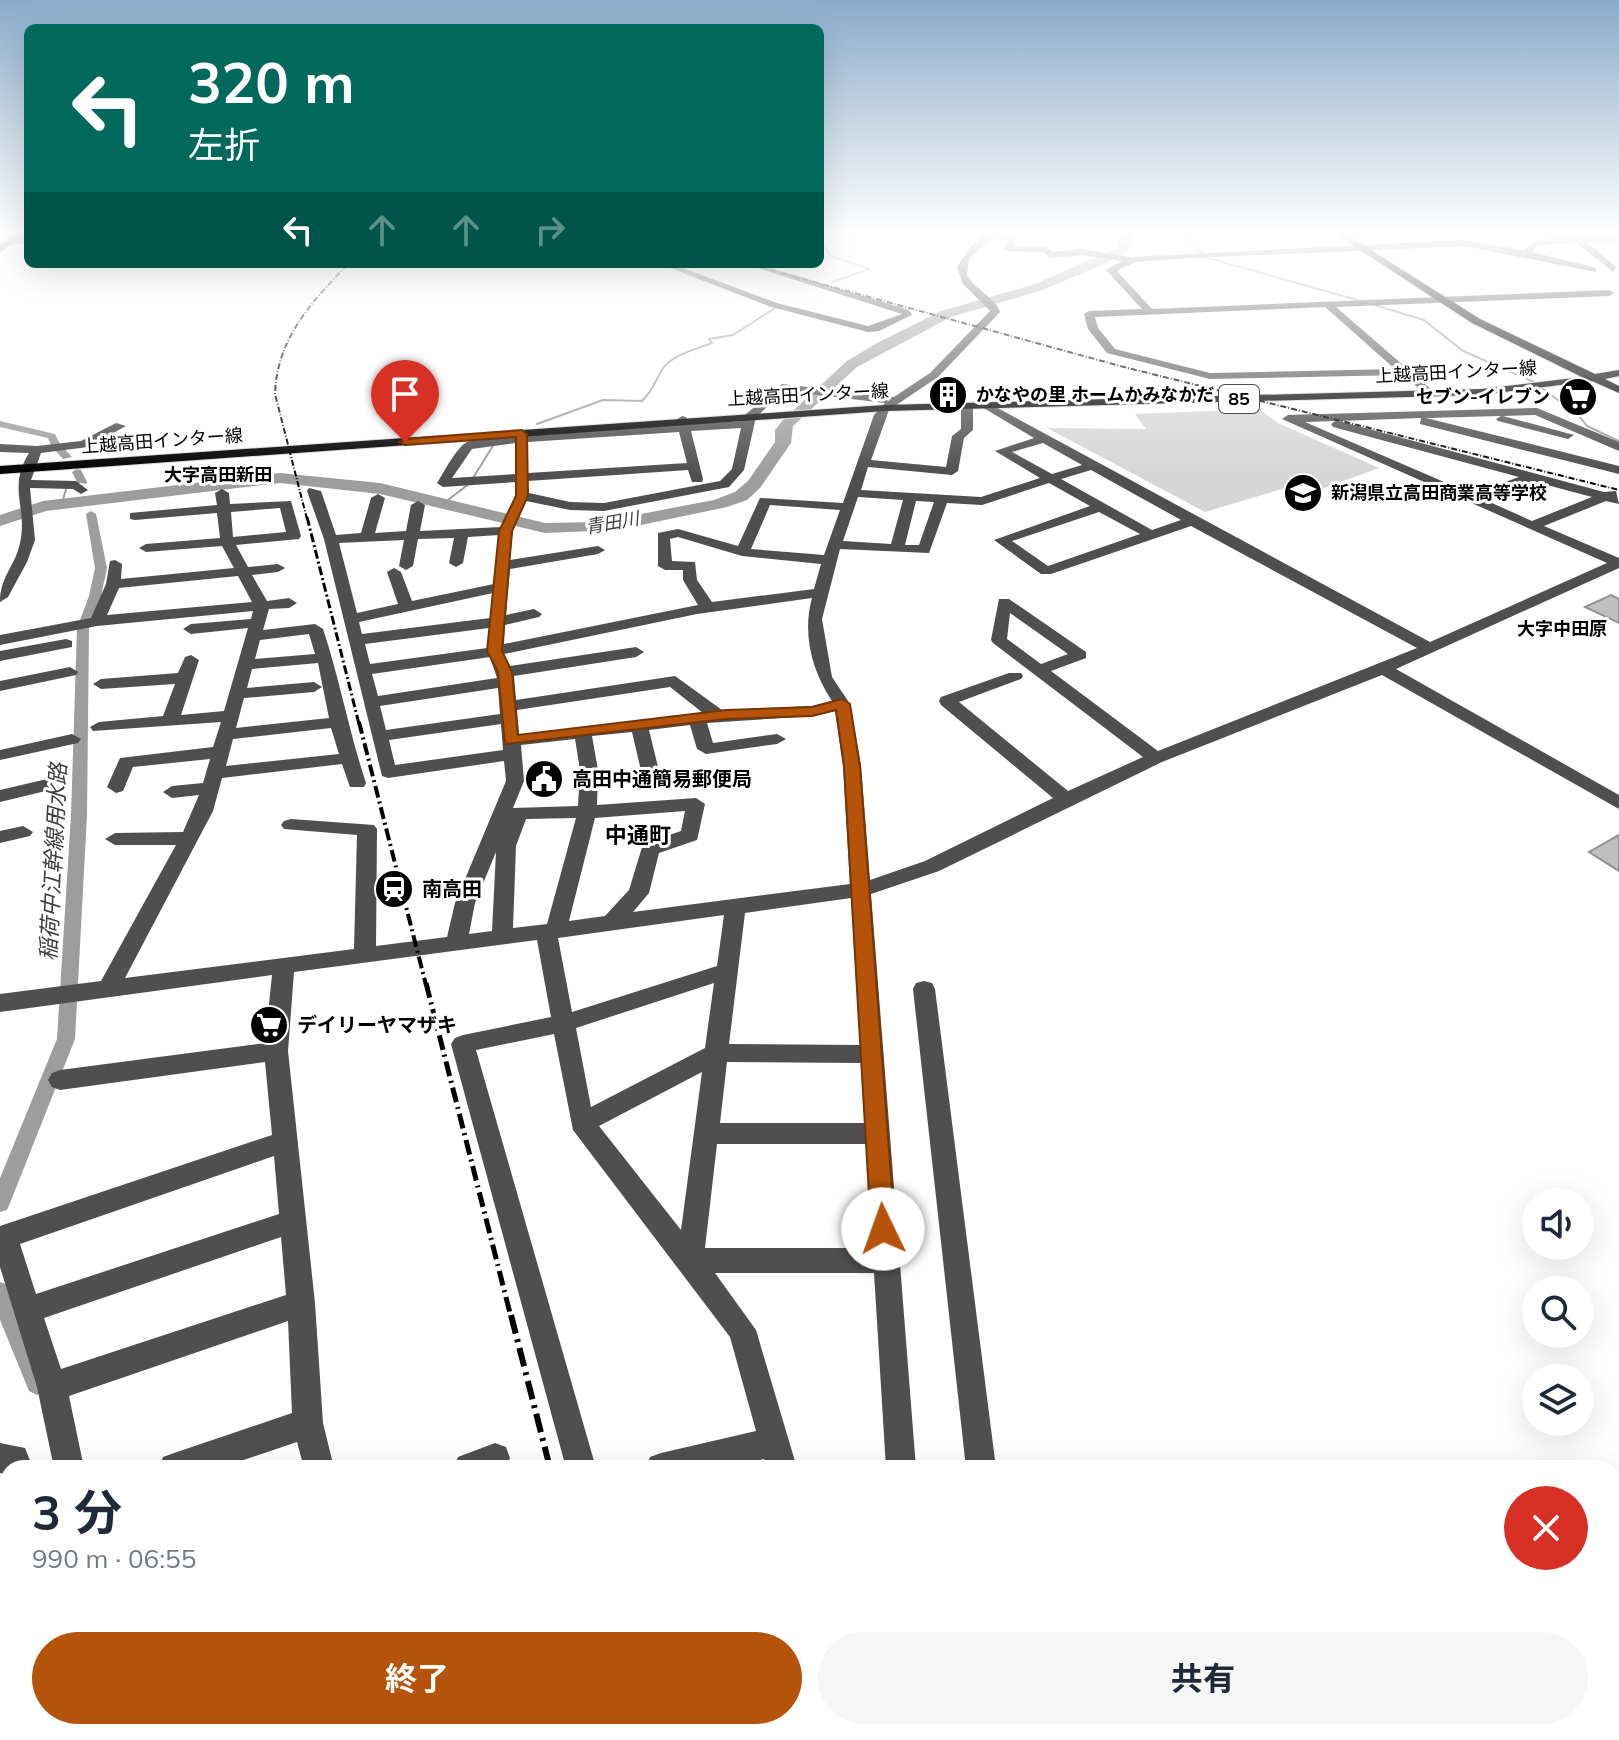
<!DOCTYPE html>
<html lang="ja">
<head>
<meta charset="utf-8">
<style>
	body { margin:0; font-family:Mulish,"Noto Sans JP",sans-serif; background:#f6f6f7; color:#1f2937; height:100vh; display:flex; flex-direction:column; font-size:30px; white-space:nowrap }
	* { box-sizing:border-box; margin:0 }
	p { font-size:26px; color:#747a83 }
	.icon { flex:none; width:44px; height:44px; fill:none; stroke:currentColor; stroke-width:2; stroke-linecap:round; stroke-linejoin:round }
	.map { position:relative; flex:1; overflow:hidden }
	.details { position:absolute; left:0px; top:1460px; width:1620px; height:280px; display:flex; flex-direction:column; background:#fff; border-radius:24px 24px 0 0; box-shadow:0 8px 32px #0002 }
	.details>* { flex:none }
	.hud { position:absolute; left:24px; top:24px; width:800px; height:244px; border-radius:12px; box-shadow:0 8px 32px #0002; background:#00695c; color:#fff; overflow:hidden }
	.fabs { position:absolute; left:1522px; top:1188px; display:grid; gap:16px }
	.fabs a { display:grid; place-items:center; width:72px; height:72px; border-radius:50%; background:#fff; box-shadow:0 8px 32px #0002; font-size:40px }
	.pin { position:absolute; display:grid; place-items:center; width:68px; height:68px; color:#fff; margin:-82px -34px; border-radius:50% 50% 50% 0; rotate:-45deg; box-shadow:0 0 8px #0007 }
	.pin .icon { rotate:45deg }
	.me { position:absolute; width:88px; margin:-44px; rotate:357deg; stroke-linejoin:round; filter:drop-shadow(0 0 6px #0008) }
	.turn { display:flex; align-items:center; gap:28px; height:168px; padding:0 32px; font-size:36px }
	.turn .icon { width:104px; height:104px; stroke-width:2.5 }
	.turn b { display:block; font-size:56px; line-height:68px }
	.lanes { display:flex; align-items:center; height:76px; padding:0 32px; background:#0003; justify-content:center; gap:40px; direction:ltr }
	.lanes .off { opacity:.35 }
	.round { display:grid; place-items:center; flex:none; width:84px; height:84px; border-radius:42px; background:#f6f6f7 }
	.summary { display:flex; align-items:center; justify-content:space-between; height:136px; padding:0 32px }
	h1 { font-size:48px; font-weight:700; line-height:60px }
	.primary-button { display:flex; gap:16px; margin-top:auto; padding:16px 32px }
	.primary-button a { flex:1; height:92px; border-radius:48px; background:#b45309; color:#fff; font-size:32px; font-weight:700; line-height:92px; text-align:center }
	.primary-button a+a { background:#f6f6f7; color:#1f2937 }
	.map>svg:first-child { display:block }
	.green { fill:#d6d6d6 }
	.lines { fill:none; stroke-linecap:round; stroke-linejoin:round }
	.stream { stroke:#9d9d9d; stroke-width:2 }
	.canal { fill:#9d9d9d; fill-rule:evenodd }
	.river { fill:#9d9d9d; fill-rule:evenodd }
	.building { fill:#bfbfbf; stroke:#939393; stroke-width:2 }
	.major-casing { stroke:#dbdbdb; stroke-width:2 }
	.minor { fill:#4f4f4f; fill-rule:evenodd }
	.major { fill:#000; fill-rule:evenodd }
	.rail-far4 { stroke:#000; stroke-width:2; stroke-dasharray:6 2 1 2; stroke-linecap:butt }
	.rail-far3 { stroke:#000; stroke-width:3; stroke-dasharray:9 3 2 3; stroke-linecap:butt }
	.rail-far2 { stroke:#000; stroke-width:4; stroke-dasharray:12 4 2 4; stroke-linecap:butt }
	.rail-far1 { stroke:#000; stroke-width:5; stroke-dasharray:15 5 2 5; stroke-linecap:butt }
	.rail { stroke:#000; stroke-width:6; stroke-dasharray:19 6 3 6; stroke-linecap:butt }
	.route { fill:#b45309; stroke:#753606; stroke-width:2 }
	.labels { text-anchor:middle; stroke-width:6; stroke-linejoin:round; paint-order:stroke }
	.far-street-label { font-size:18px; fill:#000; stroke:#fff }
	.far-poi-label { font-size:18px; font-weight:bold; fill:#000; stroke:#fff; text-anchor:start }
	.shield { fill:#fff; stroke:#4c4c4c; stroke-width:2 }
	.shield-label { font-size:18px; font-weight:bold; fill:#000 }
	.far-neighbourhood-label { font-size:18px; font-weight:bold; fill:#000; stroke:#fff }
	.far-water-label { font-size:18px; font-style:italic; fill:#3e3e3e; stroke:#fff }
	.poi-label { font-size:20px; font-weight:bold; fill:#000; stroke:#fff; text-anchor:start }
	.neighbourhood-label { font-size:22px; font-weight:bold; fill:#000; stroke:#fff }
	.water-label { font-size:22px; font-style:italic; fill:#3e3e3e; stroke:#fff }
</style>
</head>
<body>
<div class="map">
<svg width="1619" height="1740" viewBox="0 0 1619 1740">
	<rect width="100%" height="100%" fill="#fff"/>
	<!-- green -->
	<path class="green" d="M1259,409L1278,423L1379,468L1319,490L1302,483L1205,512L1047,428L1146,429L1135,414Z"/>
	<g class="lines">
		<!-- stream -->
		<g class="stream">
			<path d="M1183,231L1184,238L1208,258L1361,301"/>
			<path d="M820,240L831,256L869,269L833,282"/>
			<path d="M1374,305L1424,320L1463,351L1534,382L1579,416L1587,426L1619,441"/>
			<path d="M537,424L603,400L642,401C656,387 655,379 664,367C674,354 697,349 712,343L709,339L733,335L775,308"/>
			<path d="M473,478L494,444"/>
			<path d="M78,482H82"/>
			<path d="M62,503L67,486"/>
			<path d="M444,503L470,483"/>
		</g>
		<!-- canal -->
		<g class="canal">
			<path d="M0,231H5L0,237Z"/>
			<path d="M0,421L55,434L60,444L72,457L63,459L52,447L48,438L0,427Z"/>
			<path d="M77,469L81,470L87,482L86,484L77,482L72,472Z"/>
			<path d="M91,511L96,514L107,568L101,596L89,628L87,815L75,1039L10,1203L7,1210L0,1212V1178L57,1039L71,815L77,628L89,596L95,568L86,514Z"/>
			<path d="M0,1282L8,1285L49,1383L45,1391L37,1395L29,1391L0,1320Z"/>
			<path d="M46,1732H74L72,1740H44Z"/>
		</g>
		<!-- river -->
		<path class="river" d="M1120,231H1131L1133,241L1128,251L1104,264L1043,290L951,317L857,367L793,426L791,443L760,488L747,500L727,507L617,530L545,533L380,494L280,483L46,511L0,526V515L43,501L280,473L380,483L545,523L599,522L714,500L735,492L748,481L775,442V430L783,420L847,361L875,344L941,311L1035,284L1119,247Z"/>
	</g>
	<!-- building -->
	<g class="building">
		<path d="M1611,595L1619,599V623L1585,607Z"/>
		<path d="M1619,835V871L1589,852Z"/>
	</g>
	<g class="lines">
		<defs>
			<g id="major">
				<path d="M20,231L28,233L0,252V245Z"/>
				<path d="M1331,231H1341L1480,319L1595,374L1619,370V376L1605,379L1619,386V393L1592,381L1481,395L885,411L0,474V466L885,405L1481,389L1582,377L1472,323Z"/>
			</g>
		</defs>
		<!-- major casing -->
		<use href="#major" class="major-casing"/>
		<!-- minor -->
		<g class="minor">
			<path d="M988,231L1015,237V246L1046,247L1052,252L1082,249L1130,257L1464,240L1524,250L1536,240L1619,236V242H1587L1616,267L1613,272L1577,243L1538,245L1532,252L1596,268V272L1464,246L1173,259L1135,262L1117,271L1152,309L1609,290L1614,293L1609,296L1336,307L1433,391L1435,393L1429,396L1402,375L1210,379L1107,353L1088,329L1084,314L1089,311L1142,309L1106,270L1122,261L1082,255L1050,258L1043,252L1008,251L1004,248L1008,241L992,238L969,259L967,275C975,290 995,297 1000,312L938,377L889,410L871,460L946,467L952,436L961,429V408L967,405L973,408V430L964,438L958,471L952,475L868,467L861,490L981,497L1040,478L995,451L1034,438L982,407L992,405L1430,642L1607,563L1282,419L1288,415L1537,408L1619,442V451L1535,415L1503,416L1574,435L1568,439L1498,421L1496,419L1501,416L1426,418L1619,466V474L1420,424L1421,418L1339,421L1604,492L1616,491L1619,504L1606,501L1544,526L1619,558V568L1396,669L1619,795V809L1382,675L1162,762L939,871L871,894L916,1468H886L874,1273H715L756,1330L797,1468H767L764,1459L727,1468H646L650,1457L661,1453L756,1431L730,1337L573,1130L554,1034L476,1050L596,1468H566L451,1044L455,1038L463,1035L551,1017L537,940L294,972L288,1051L315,1303L323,1423L334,1468H304L297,1442L220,1468H159L163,1457L174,1453L292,1413L288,1321L69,1396L84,1468H54L37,1387L0,1267V1226L272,1135L265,1062L60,1090L52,1087L48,1080L52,1073L60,1070L265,1043L272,975L0,1012V994L101,981L176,845H115L105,839L115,833L183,832L199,795L172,798L163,792L172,786L203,783L210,759L133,767L123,791L116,793L107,787L120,758L213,747L221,722L93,731L90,727L99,722L163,716L175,684L101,689L93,684L101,679L178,673L185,657L191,655L199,660L181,715L224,711L248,628L191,634L183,629L191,624L251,619L253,611L97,626L0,645V635L91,618L106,584L110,561L115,560L122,564L121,579L234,568L222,546L146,552L139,548L146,544L220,538L217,513L135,520L130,519V513L217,505L215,493L222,489L229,493L230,504L291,501L301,536L299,539L236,545L248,567L278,564L285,568L278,572L252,575L267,601L289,598L297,603L289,608L269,609L263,630L315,624L323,629C340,680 349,732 366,783L364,787H350L342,764L222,778L213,811L125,978L354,949L357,835L284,829L281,825L284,821L291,819L374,825L377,829L376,946L447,937L455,903L506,781L504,761L388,778L382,776L324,539L307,491L309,488L321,491L336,535L361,533L371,498L378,494L385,498L375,533L406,531L411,505L418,501L425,505L420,531L501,527L515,496L516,482L443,487L437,483C445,471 455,449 467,442C483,433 506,439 522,430L528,435L677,425L676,420L682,416L686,417L689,424L743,421L746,414L782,384L894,397L930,373L990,311L963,284L957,267L970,247ZM1325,307L1395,369L1210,373L1115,349L1098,328L1095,317ZM785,391L885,403L874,415L843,503L760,498L738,546L678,529L658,533V566L665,570H683V580L698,605L504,644L505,625L539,617L542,614L534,609L506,615L510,569L598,554L605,550L598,546L510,560L513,531L526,501L570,510L604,511L729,487L744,470L756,417ZM1335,421L1331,424L1333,427L1519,477L1472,494L1305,422ZM741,428L732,469L720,481L604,503L570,502L529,493L528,481L688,470L692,482H702L703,479L691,431ZM679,432L687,463L528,473V442ZM516,443V474L452,478L472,449ZM1043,443L1082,465L1052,474L1012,452ZM1091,470L1181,520L1152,530L1061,479ZM1532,481L1592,497L1532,521L1483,499ZM1049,483L1090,506L994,540L1041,574H1051L1191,526L1417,648L1158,751L1051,671L1086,658V652L1009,599H999L991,640L993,643L1143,757L1068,791L959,702L1021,679L1023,676L1021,673H1009L941,697L939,701L941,705L1053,798L925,861L870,880L861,766L850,704L832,677L822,619L840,549L929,553L947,503L982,505ZM858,497L903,500L891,544L843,541ZM916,501L934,502L919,545H905ZM770,505L840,510L824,555L751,549ZM280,508L286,532L233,537L231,512ZM1099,512L1140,534L1048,566L1012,541ZM499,535L494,584L412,601L401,572L394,568L387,572L398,604L357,613L339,543L404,540L399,566L406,570L413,566L418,539L454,538L449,563L456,567L463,563L468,537ZM678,537L742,556L821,564L814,589L712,602L697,580L695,562L672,561L670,539ZM238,576L252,602L107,615L119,588ZM493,593L490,618L362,634L359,622ZM812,598C802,634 812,671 832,701L812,706L722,710L675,676L516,700L514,676L636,657L644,652L636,647L510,666L504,654L697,614ZM1010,613L1068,654L1041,664L1007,639ZM489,628L487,648L370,664L365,644ZM309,634L315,654L255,659L260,640ZM490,657L497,678L378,696L372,674ZM318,663L329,718L236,728L244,698L314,692L322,687L314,682L247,688L252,669ZM670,687L703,713L519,735L517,710ZM498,688L500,714L386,730L380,706ZM835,711L843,766L850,884L633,912L649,893L659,853L697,840L705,804L696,798L597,805L598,770L592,736L632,732L642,775L651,781L660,775L649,730L690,725L697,749L706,754L777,744L786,739L777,734L713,743L707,723L812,716ZM501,724L503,750L395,765L389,740ZM331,728L339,754L226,766L233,739ZM575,739L580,770L578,806L513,808L524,781L521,745ZM685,811L681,831L643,844L629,890L605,916L569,921L595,818ZM576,818L547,924L513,928L516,846L526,819ZM496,852L492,931L469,934L475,903ZM851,898L860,1045L729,1044L745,913ZM724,915L717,966L572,1012L558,938ZM714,983L705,1048L591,1107L576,1028ZM727,1062L861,1063L865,1123H720ZM702,1072L681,1230L599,1126ZM717,1144H866L872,1248H705ZM274,1156L279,1214L36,1294L20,1244ZM281,1237L286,1295L61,1369L44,1318Z"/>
			<path d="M14,238H28V244L11,243Z"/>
			<path d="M660,264H672L777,303L868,326L902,314L745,264H758L909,310L912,315L879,331L868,332L771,307Z"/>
			<path d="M116,423L126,426L88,447L41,453L31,480L76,481L88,490L81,494L73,489L30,488L35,540L27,562L8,597L0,602C0,576 15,567 20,543C28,508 7,488 29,453L0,452V444L37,446L81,441Z"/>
			<path d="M66,639L72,641V647L0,661V651Z"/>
			<path d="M70,667L78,672L76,675L0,691V681Z"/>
			<path d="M72,734L81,739L78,743L0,760V750Z"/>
			<path d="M47,779L54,781L56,785L54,789L0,802V790Z"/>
			<path d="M23,826L33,832L30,836L0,843V831Z"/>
			<path d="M924,981L932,983L935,989L996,1468H966L913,989L916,983Z"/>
			<path d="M0,1443L25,1448L33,1468H8L7,1479L5,1474L0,1473Z"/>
			<path d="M495,1443L506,1447L510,1458L506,1468H454L458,1457Z"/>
			<path d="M17,1732H53L50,1740H14Z"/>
			<path d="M76,1732H112L110,1740H74Z"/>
			<path d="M279,1732H315L312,1740H276Z"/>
			<path d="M480,1732H576L579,1740H483Z"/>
			<path d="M631,1732H667L669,1740H633Z"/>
			<path d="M870,1732H937V1740H873Z"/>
		</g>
		<!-- major -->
		<use href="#major" class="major"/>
		<!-- rail-far4 -->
		<g class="rail-far4">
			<path d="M749,264L1120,366L1619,490"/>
			<path d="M307,519L275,394C277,338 311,303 348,264"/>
		</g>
		<!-- rail-far3 -->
		<path class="rail-far3" d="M307,517L359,724"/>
		<!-- rail-far2 -->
		<path class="rail-far2" d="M359,722L426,985"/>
		<!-- rail-far1 -->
		<path class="rail-far1" d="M426,983L511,1317"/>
		<!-- rail -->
		<g class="rail">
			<path d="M511,1315L550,1468"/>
			<path d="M618,1732L620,1740"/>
		</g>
	</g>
	<!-- sky -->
	<linearGradient id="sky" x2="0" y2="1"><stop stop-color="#8aabca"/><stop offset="0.49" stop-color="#fff"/><stop offset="1" stop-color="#fff" stop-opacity="0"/></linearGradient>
	<rect width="1619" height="475" fill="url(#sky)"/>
	<!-- route -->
	<path class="route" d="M522,430L527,434L528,496L512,531L502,651L512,672L518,735L726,710L812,707L842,699L850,704L860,766L895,1229L892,1236L883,1240L874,1236L871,1229L844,766L836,710L812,716L726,719L505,744L498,672L487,651L499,531L516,496V437L405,445L399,442L405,439Z"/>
	<!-- icons -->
	<defs>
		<symbol id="building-disc" viewBox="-11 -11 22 22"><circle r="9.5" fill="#000" stroke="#fff"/><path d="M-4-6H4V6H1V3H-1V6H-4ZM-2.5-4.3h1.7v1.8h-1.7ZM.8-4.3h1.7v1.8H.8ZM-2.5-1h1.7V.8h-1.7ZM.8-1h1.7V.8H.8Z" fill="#fff"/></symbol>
		<symbol id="supermarket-disc" viewBox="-11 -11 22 22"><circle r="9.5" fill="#000" stroke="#fff"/><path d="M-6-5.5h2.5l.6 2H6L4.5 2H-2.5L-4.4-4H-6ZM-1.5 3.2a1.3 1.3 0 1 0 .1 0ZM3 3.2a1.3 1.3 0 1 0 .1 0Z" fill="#fff"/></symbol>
		<symbol id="school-disc" viewBox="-11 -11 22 22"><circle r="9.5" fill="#000" stroke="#fff"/><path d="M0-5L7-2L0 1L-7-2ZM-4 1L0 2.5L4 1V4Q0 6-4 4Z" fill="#fff"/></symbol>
		<symbol id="civic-disc" viewBox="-11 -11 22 22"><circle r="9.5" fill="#000" stroke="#fff"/><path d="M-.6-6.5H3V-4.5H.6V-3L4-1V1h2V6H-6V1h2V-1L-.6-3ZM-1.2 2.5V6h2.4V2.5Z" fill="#fff"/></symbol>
		<symbol id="station-disc" viewBox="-11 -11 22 22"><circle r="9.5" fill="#000" stroke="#fff"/><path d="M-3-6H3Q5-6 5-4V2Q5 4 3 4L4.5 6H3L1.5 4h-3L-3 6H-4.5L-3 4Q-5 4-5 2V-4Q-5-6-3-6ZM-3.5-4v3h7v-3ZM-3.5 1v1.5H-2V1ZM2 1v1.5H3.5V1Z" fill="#fff"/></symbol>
	</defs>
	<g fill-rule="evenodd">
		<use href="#building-disc" x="926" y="373" width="44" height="44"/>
		<use href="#supermarket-disc" x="1556" y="375" width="44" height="44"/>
		<use href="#school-disc" x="1281" y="471" width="44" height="44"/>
		<use href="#civic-disc" x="522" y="757" width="44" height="44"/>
		<use href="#station-disc" x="372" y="867" width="44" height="44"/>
		<use href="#supermarket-disc" x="247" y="1003" width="44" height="44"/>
	</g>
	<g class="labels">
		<!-- far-street labels -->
		<g class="far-street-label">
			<text transform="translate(1456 372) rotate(-3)" y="6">上越高田インター線</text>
			<text transform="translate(808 395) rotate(-3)" y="6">上越高田インター線</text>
			<text transform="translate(162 441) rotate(-4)" y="6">上越高田インター線</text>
		</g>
		<!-- far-poi labels -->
		<g class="far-poi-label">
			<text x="976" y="401">かなやの里 ホームかみなかだ</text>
			<text x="1550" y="403" text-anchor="end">セブン-イレブン</text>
			<text x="1331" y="499">新潟県立高田商業高等学校</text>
		</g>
		<!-- shield labels -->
		<rect class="shield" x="1219" y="385" width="40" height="28" rx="6"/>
		<g class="shield-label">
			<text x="1239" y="405">85</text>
		</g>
		<!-- far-neighbourhood labels -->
		<g class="far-neighbourhood-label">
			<text x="218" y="481">大字高田新田</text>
			<text x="1562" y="635">大字中田原</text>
		</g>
		<!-- far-water labels -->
		<g class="far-water-label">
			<text transform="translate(612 523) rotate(-10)" y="6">青田川</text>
		</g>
		<!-- poi labels -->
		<g class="poi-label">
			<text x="572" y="786">高田中通簡易郵便局</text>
			<text x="422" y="896">南高田</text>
			<text x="297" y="1032">デイリーヤマザキ</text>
		</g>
		<!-- neighbourhood labels -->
		<g class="neighbourhood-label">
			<text x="638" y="843">中通町</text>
		</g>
		<!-- water labels -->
		<g class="water-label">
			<text transform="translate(53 862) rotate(-87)" y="8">稲荷中江幹線用水路</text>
		</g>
	</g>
</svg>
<div class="fabs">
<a><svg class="icon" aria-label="sound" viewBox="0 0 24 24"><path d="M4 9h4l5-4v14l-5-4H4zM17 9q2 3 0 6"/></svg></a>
<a><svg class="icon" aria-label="search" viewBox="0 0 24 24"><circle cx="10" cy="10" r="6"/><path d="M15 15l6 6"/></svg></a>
<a><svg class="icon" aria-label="layers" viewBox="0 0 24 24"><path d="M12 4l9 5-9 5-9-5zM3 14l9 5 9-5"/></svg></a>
</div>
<div class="pin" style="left:405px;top:442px;background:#d93025"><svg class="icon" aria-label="arrive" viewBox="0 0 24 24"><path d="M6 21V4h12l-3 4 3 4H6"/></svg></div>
<svg class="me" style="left:883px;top:1229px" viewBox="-20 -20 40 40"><circle r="19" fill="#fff"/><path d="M0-13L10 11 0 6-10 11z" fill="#b45309"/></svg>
<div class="hud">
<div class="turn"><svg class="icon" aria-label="left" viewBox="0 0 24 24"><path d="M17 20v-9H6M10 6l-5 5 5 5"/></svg><div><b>320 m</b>左折</div></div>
<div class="lanes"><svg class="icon" aria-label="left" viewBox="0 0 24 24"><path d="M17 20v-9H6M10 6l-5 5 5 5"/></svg><svg class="icon off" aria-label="ahead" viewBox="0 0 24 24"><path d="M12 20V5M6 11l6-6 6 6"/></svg><svg class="icon off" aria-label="ahead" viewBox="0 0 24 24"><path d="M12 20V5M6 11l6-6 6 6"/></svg><svg class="icon off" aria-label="right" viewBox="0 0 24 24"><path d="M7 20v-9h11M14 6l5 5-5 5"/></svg></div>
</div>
<section class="details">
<div class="summary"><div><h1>3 分</h1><p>990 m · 06:55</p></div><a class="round" style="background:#d93025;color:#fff"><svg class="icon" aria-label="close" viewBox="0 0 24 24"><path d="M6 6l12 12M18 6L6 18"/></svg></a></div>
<div class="primary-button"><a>終了</a><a>共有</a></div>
</section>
</div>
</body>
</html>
